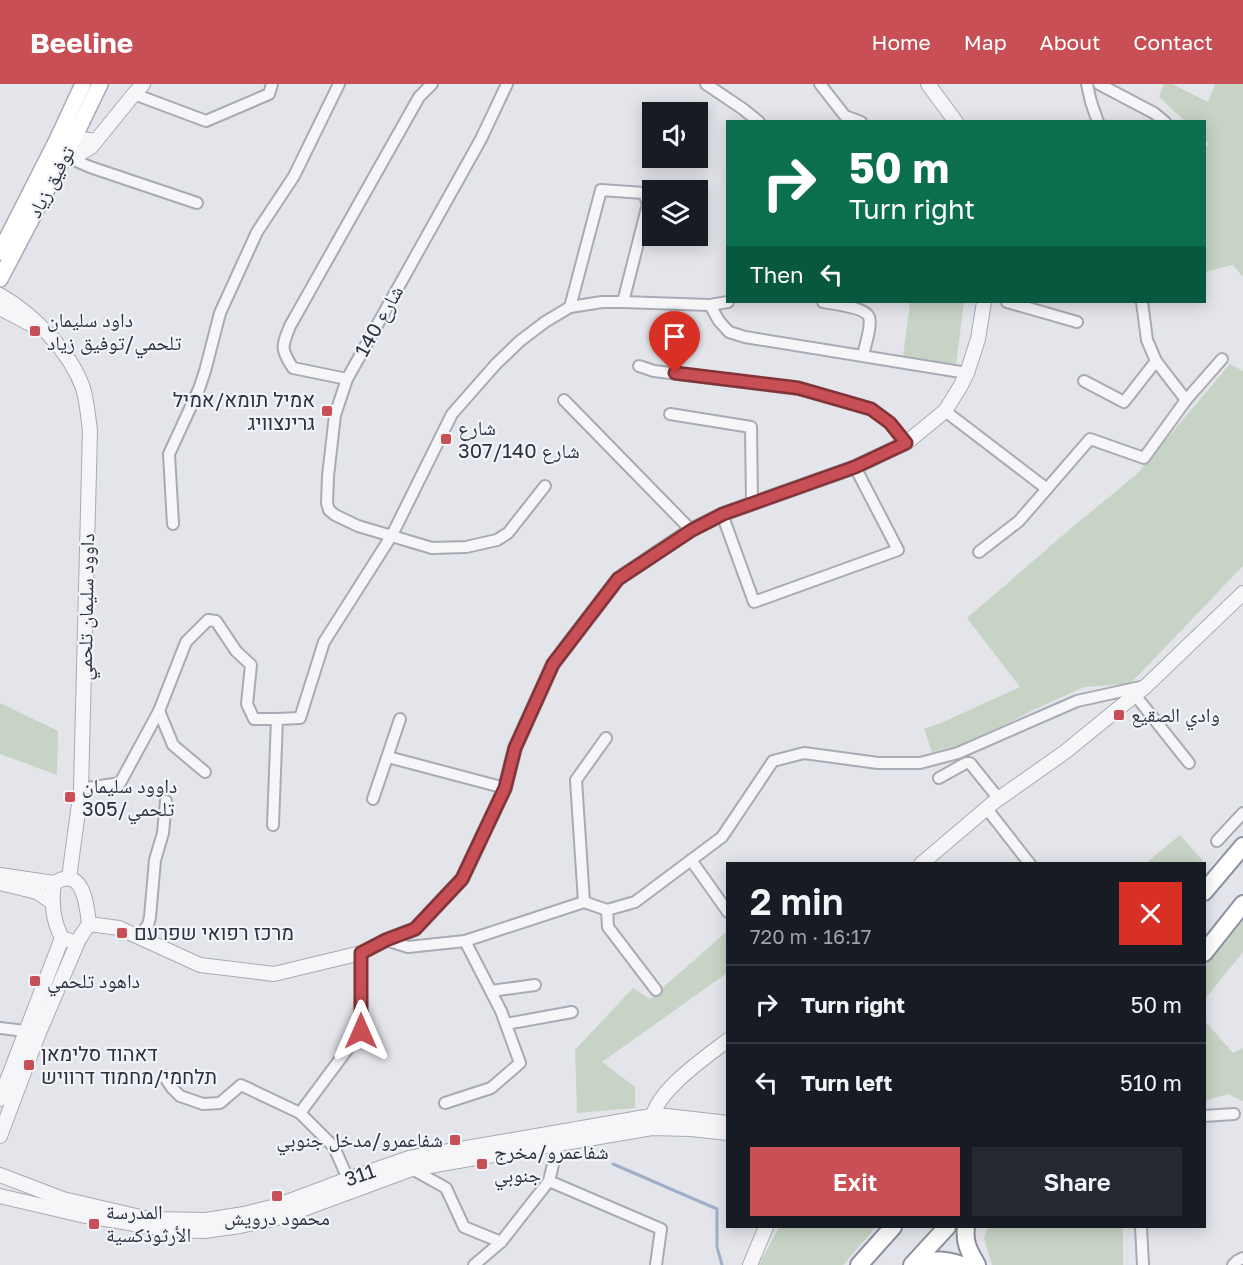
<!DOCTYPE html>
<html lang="en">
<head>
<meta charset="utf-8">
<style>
	body { margin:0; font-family:"Golos Text","Noto Naskh Arabic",Heebo,sans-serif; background:#242831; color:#f1f3f6; height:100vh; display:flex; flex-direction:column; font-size:22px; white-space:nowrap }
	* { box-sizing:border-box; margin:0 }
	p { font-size:20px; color:#9ea1a6 }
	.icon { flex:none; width:33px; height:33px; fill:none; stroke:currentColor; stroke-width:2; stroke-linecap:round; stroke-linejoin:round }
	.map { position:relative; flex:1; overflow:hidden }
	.sheet { position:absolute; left:726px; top:778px; width:480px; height:366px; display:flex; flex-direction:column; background:#171b24; border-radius:0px; box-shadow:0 3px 15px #0003 }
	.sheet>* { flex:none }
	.top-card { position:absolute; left:726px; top:36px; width:480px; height:183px; border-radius:0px; box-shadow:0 3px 15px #0003; background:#0b6e4f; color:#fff; overflow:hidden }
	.fabs { position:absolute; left:642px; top:18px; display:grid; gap:12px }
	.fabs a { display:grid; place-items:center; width:66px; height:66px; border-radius:0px; background:#171b24; box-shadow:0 3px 15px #0003; font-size:30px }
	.pin { position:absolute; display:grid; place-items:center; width:51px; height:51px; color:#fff; margin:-62px -26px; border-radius:50% 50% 50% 0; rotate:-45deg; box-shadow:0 0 6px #0007 }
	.pin .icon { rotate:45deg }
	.me { position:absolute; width:66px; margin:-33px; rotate:0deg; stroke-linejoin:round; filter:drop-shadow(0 0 4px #0008) }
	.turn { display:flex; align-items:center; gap:21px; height:126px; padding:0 24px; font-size:27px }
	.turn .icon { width:78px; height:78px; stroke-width:2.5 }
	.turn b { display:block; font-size:42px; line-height:51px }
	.then { display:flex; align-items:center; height:57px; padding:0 24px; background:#0003; gap:12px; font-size:22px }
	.round { display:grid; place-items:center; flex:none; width:63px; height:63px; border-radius:0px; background:#242831 }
	.headline { display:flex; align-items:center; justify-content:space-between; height:102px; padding:0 24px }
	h1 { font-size:36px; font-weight:600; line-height:45px }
	.action { display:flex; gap:12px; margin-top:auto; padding:12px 24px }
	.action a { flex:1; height:69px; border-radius:0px; background:#c84f55; color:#fff; font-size:24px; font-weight:600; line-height:69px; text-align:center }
	.action a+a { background:#242831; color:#f1f3f6 }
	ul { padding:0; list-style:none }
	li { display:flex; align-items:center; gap:18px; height:78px; padding:0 24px; border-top:2px solid #363941 }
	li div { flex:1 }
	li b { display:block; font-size:22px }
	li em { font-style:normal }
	header { display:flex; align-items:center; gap:36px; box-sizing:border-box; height:84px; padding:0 30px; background:#c84f55; color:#fff }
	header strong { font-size:28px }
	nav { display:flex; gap:33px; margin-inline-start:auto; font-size:21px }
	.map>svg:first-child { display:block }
	.green { fill:#c7d4c5 }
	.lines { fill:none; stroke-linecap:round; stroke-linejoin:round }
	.stream { stroke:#a0afc8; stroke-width:3 }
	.minor-casing { stroke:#a8abb4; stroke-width:14 }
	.tertiary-casing { stroke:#a8abb4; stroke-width:16 }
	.secondary-casing { stroke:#a8abb4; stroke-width:18 }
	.trunk-casing { stroke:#8b91a0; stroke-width:20 }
	.minor { stroke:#f6f6f9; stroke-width:10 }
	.tertiary { stroke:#f6f6f9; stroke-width:14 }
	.secondary { stroke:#fff; stroke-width:15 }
	.trunk { stroke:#fff; stroke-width:16 }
	.route-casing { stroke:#823337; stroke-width:15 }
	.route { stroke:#c84f55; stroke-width:10 }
	.poi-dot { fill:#c84f55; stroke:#f3f4f8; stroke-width:2 }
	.labels { text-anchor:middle; stroke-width:4.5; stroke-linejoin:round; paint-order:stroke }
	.street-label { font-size:20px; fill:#2c3142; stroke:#f3f4f8 }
	.poi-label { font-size:20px; fill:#2c3142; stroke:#f3f4f8; text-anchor:start }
</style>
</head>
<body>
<header>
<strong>Beeline</strong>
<nav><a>Home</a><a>Map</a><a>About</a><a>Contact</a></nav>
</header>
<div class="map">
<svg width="1243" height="1181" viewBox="0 0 1243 1181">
	<rect width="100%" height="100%" fill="#e3e5ea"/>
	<!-- green -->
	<g class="green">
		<path d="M1164,0H1172L1208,18L1215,0H1243V193L1233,181L1205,188L1204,64L1209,60L1205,56L1204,38L1185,37L1159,13Z"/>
		<path d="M910,218H964L956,280L903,273Z"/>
		<path d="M1230,280L1243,287V482L1130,600L1084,603L1031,627L976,657L932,668L924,645L941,639L1020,603L967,534L1069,446L1137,390Z"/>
		<path d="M0,619L58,647L57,691L0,670Z"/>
		<path d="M1180,751L1203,777L1201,780H1145Z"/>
		<path d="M1243,837V868L1205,915V882Z"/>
		<path d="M727,847V889L602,978L635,1003V1024L577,1029L575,966L633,904L650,915Z"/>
		<path d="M1204,936L1233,969L1243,964V1017L1228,1010L1205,1017Z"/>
		<path d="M779,1143H876L843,1181H759Z"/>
		<path d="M988,1143H1123V1181H992L984,1155Z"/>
	</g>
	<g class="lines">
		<!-- stream -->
		<path class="stream" d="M613,1080L717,1125V1163L722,1181"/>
		<defs>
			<g id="minor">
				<path d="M507,0L481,55L347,295L335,331L328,392L327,419L329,426L335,431L358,442L432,464L466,463L497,456L508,449L545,402"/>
				<path d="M706,0L743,25L759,38"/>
				<path d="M820,0L845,32L861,38"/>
				<path d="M1087,0L1091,18L1098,38"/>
				<path d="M1099,0L1154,29L1165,38"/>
				<path d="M134,10L206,37L269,10L272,0"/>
				<path d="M65,72L90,83L197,119"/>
				<path d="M823,218C833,220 865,223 869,233C872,242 865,262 863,271"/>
				<path d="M1007,218L1077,238"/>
				<path d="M1142,218L1147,256L1156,277L1186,316L1222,275"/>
				<path d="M710,221L719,237L729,248L745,253L967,289"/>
				<path d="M570,223L601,106L644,109L648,120L623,218"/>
				<path d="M639,282L654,287L798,305L845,317L871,325L890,339L906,359"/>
				<path d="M347,295L293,284C280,265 282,262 290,242L419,13L432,0"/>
				<path d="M1084,297L1124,318L1156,277"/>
				<path d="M564,316L691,446"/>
				<path d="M945,327L1047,405"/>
				<path d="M670,330L751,343L752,419"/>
				<path d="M722,430L754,518L898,466L855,383"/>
				<path d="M173,440L169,370L199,305L205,287L220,229L257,148L294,92L339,0"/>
				<path d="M979,468L1019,437L1090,355L1144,374L1186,316"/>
				<path d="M1135,611L1189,679"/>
				<path d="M159,627L173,661L205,688"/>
				<path d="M388,673L505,704"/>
				<path d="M939,694L966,679H970L999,715"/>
				<path d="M81,705L120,699L159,627L186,558L208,536L216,537L236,567L251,581L247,620L254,635H277"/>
				<path d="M373,715L400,635"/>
				<path d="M987,725L1030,780"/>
				<path d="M273,741L277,635L300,634L324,558L392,451L452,330L496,280L520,257L545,238L570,223L602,218H623L710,221L728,218"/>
				<path d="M1217,757L1243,729"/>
				<path d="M691,776L728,828"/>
				<path d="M584,818L607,826L635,818L722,753L773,677L804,669L878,679H920L958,669L1077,617L1145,602"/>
				<path d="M607,826L608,843L656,906"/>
				<path d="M138,853L148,841L150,833L155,776L163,749L166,717"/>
				<path d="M386,856L408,863L465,857L584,818L576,696L606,654"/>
				<path d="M491,907L535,901"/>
				<path d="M506,940L572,928"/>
				<path d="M0,944L25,947"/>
				<path d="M164,992L172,1004L180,1012L203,1020L220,1019L241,1001L300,1029"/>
				<path d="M445,1019L491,1004L520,979L501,927L465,857"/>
				<path d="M1204,1032L1234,1030"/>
				<path d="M412,1085L446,1104L464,1143L501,1158"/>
				<path d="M348,1095L334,1063L300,1029L361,947V869"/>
				<path d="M549,1097L661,1145L656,1181"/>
				<path d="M1141,1143L1143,1181"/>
				<path d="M474,1181L501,1158L549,1097L558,1060L557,1054"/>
				<path d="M1233,1181L1237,1177L1243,1174"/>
			</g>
			<g id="tertiary">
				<path d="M928,0L956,38"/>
				<path d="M66,55L74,54L96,57"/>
				<path d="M61,65L65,72L81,69L91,63L134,10L143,0"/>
				<path d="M0,211C33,230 70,267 83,304C87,317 88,333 90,346L81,705L69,794"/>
				<path d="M0,224L32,241"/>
				<path d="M921,780L994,718L1065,668L1146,602L1243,509"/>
				<path d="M0,791L54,799C83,781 87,821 89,840L79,855L38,951L0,1052"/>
				<path d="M0,799L37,808L53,819"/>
				<path d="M54,799C51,817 53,837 62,854L68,856"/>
				<path d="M89,840L119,844L200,881L274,890L361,869L386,856L415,845L462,795L505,704L515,664L553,580L618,495L691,446L723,430L855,383L906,359L945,327L960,303L967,289L978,255L984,218"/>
				<path d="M0,1015L62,854"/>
				<path d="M652,1039C651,1010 706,973 728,956"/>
				<path d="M0,1091L63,1115L149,1135L206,1136L244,1130L276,1122L348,1095L409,1074L651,1032H667L728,1039"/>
				<path d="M0,1112L81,1131L171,1146L204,1147L240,1142L282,1133L412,1085L652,1044L691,1045L728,1049"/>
				<path d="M750,1181L766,1143"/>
			</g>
			<g id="secondary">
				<path d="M0,168L57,56L83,0"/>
				<path d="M0,195L74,54L100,0"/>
			</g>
			<g id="trunk">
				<path d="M1204,808L1243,762"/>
				<path d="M1204,869L1243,820"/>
				<path d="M966,1143C964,1159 969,1167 977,1181"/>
				<path d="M859,1181L893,1143"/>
				<path d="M912,1181L947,1143"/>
				<path d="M919,1181C934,1174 947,1176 962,1181"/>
			</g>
		</defs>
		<!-- minor casing -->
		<use href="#minor" class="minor-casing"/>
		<!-- tertiary casing -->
		<use href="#tertiary" class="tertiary-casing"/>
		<!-- secondary casing -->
		<use href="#secondary" class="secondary-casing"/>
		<!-- trunk casing -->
		<use href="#trunk" class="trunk-casing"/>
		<!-- minor -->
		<use href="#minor" class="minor"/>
		<!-- tertiary -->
		<use href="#tertiary" class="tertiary"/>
		<!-- secondary -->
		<use href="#secondary" class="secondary"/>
		<!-- trunk -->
		<use href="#trunk" class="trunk"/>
	</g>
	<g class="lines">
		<defs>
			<path id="route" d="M361,947V869L386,856L415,845L462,795L505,704L515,664L553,580L618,495L692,446L723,430L855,383L906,359L890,339L871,325L798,304L675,289"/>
		</defs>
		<!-- route casing -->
		<use href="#route" class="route-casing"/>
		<!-- route -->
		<use href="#route" class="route"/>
	</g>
	<!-- markers -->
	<g class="poi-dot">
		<rect x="29" y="241" width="12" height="12" rx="3"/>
		<rect x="321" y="321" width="12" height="12" rx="3"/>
		<rect x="440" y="349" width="12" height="12" rx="3"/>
		<rect x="1113" y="625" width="12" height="12" rx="3"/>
		<rect x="64" y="707" width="12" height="12" rx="3"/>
		<rect x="116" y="843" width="12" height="12" rx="3"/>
		<rect x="29" y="891" width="12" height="12" rx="3"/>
		<rect x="23" y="975" width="12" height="12" rx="3"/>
		<rect x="449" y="1050" width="12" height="12" rx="3"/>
		<rect x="476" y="1074" width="12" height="12" rx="3"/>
		<rect x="271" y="1106" width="12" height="12" rx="3"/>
		<rect x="88" y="1134" width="12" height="12" rx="3"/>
	</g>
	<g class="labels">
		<!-- street labels -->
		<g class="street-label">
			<text transform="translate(51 98) rotate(-62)" y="7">توفيق زياد</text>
			<text transform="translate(379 237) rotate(-61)" y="7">شارع 140</text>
			<text transform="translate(86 523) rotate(-89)" y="7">داوود سليمان تلحمي</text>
			<text transform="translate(360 1091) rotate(-19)" y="7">311</text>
		</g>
		<!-- poi labels -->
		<g class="poi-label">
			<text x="47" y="243">داود سليمان<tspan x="47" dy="23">تلحمي/توفيق زياد</tspan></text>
			<text x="315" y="323" text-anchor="end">אמיל תומא/אמיל<tspan x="315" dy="23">גרינצוויג</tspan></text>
			<text x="458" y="351">شارع<tspan x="458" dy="23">307/شارع 140</tspan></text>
			<text x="1131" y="638">وادي الصقيع</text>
			<text x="82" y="709">داوود سليمان<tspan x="82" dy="23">تلحمي/305</tspan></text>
			<text x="134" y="856">מרכז רפואי שפרעם</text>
			<text x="47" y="904">داهود تلحمي</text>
			<text x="41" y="977">דאהוד סלימאן<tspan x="41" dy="23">תלחמי/מחמוד דרוויש</tspan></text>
			<text x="443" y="1063" text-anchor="end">شفاعمرو/مدخل جنوبي</text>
			<text x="494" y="1075">شفاعمرو/مخرج<tspan x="494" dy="23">جنوبي</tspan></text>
			<text x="106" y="1135">المدرسة<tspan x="106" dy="23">الأرثوذكسية</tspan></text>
			<text x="277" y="1141" text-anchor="middle">محمود درويش</text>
		</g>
	</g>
</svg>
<div class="fabs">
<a><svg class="icon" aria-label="sound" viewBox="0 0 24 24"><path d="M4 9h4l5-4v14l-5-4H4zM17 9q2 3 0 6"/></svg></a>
<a><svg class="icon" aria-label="layers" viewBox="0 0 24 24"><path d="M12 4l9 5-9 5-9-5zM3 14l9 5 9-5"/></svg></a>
</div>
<div class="pin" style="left:675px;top:289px;background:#d93025"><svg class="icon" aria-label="arrive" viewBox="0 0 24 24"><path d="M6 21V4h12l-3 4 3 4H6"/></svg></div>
<svg class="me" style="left:361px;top:947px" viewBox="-20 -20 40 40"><path d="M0-17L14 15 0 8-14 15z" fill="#c84f55" stroke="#fff" stroke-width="4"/></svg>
<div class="top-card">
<div class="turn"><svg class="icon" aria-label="right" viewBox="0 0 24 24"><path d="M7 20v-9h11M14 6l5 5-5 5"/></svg><div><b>50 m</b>Turn right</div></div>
<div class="then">Then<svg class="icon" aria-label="left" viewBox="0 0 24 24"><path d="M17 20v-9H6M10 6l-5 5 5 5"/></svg></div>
</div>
<section class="sheet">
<div class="headline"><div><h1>2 min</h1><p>720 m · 16:17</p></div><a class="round" style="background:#d93025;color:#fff"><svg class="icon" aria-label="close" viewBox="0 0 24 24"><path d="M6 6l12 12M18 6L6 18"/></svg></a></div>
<ul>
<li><svg class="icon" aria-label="right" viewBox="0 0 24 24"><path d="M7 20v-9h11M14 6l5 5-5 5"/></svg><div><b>Turn right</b></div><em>50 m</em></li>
<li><svg class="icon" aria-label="left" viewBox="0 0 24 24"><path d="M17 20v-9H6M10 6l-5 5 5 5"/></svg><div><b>Turn left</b></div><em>510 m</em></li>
</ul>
<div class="action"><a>Exit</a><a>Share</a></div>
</section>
</div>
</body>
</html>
